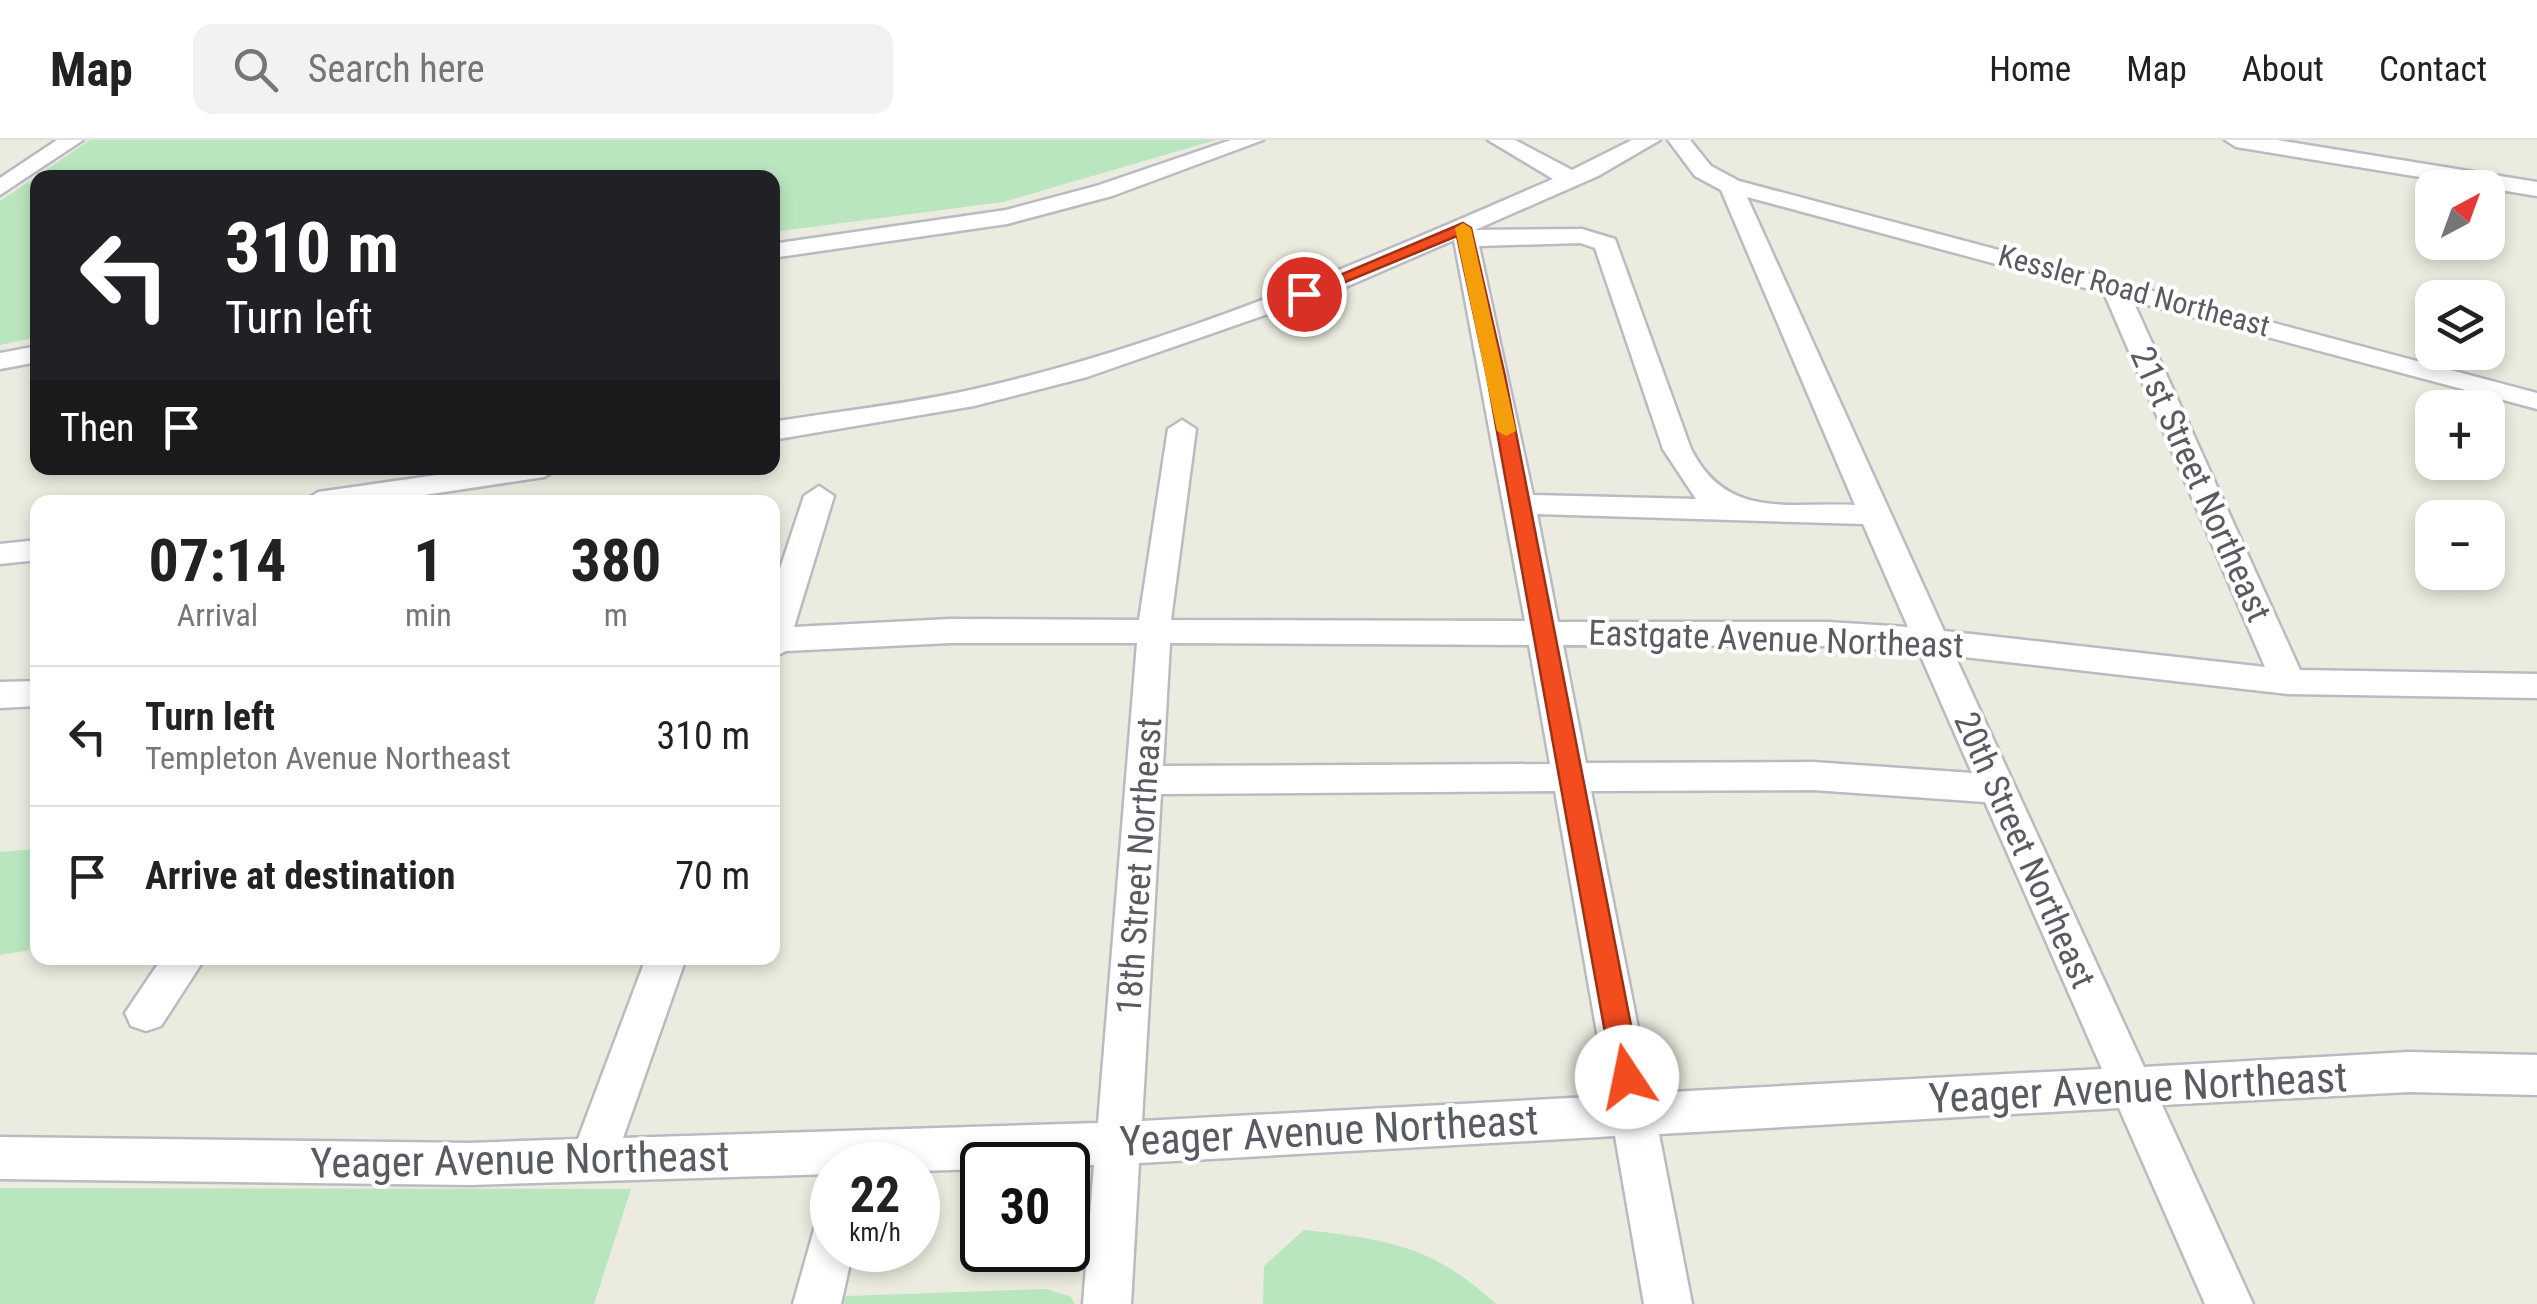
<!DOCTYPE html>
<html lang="en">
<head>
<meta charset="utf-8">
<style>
	body { margin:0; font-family:"Roboto Condensed",sans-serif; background:#f2f2f2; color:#222; height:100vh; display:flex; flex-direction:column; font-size:38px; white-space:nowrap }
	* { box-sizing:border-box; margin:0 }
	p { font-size:32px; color:#767676 }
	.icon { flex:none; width:55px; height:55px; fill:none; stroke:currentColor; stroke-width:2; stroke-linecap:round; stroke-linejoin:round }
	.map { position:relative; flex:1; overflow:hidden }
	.drawer { position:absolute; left:30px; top:355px; width:750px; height:470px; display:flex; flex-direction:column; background:#fff; border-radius:20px; box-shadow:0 5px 15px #0003 }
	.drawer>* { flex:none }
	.top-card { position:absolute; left:30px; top:30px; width:750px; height:305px; border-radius:20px; box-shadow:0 5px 15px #0003; background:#202124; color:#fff; overflow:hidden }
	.needle { width:65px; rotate:41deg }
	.fabs { position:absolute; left:2415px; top:30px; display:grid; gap:20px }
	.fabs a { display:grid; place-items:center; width:90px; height:90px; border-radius:20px; background:#fff; box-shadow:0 5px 15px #0003; font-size:50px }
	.speed { position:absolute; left:810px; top:1002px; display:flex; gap:20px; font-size:50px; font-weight:700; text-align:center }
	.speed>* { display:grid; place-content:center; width:130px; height:130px; border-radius:50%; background:#fff; box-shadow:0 5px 15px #0003; line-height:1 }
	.speed small { font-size:25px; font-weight:400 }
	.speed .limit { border:5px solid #111; border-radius:15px; background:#fff; color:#111 }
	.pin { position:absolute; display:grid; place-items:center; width:85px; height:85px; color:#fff; margin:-42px; border:5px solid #fff; border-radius:50%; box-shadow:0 2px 10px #0007 }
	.me { position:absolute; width:110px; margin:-55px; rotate:349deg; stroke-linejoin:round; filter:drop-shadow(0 0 8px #0008) }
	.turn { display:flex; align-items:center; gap:35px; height:210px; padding:0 30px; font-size:45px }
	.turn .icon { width:130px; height:130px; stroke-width:2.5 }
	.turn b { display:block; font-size:70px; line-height:85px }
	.then { display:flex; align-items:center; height:95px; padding:0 30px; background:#0003; gap:20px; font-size:38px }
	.eta { display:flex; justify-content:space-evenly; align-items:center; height:170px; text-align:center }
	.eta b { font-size:60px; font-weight:700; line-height:70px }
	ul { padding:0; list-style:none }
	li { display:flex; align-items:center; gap:30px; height:140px; padding:0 30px; border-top:2px solid #e0e0e0 }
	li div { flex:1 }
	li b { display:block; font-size:38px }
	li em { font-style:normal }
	header { display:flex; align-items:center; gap:60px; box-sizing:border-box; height:140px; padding:0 50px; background:#fff; border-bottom:2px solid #e0e0e0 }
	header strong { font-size:48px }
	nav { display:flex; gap:55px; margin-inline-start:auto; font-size:35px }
	.search { width:700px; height:90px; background:#f2f2f2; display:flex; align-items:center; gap:25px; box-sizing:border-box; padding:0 35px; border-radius:20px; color:#767676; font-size:38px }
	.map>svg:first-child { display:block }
	.green { fill:#b9e6bf }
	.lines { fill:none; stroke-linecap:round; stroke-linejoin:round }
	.minor-casing { stroke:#babbc2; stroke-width:5 }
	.minor { fill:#fff; fill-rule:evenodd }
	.route { fill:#f34c1e; stroke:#9e3114; stroke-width:2.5 }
	.slow { fill:#f59e0b }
	.labels { text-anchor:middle; stroke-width:8; stroke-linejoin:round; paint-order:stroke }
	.far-street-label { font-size:30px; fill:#585b61; stroke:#fff }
	.street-label { font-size:35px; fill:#585b61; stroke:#fff }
	.near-street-label { font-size:42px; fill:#585b61; stroke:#fff }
</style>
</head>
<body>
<header>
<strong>Map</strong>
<div class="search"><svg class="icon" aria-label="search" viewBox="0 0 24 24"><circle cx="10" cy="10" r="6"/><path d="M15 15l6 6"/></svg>Search here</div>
<nav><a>Home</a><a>Map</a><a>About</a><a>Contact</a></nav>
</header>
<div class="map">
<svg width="2537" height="1164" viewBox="0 0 2537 1164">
	<rect width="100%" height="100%" fill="#ecebdf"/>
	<!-- green -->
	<g class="green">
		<path d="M90,0H1216L1003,62L773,92L772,38H38L37,197L0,205V61Z"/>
		<path d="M37,709V809L0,815V712Z"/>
		<path d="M0,1048L631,1049L594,1164H0Z"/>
		<path d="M1304,1090C1387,1099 1433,1106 1496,1164H1263L1264,1126Z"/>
		<path d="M1045,1149L1070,1156L1075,1164H844L846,1156Z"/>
	</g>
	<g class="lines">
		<defs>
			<g id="minor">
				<path d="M57,0H83L0,55V38Z"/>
				<path d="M1231,0H1263L1112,56L1007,84L772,118V104L1006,70L1096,46Z"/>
				<path d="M1488,0H1515L1572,30L1632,0H1660L1598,36L1475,90L1582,89L1615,99L1691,309C1727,380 1787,362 1855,365L1721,50L1695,36L1668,0H1690L1711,26L1739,41L2537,253V269L2133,161L2300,530L2537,534V558L2289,554L1955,516L2144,927L2409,912L2537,915V955L2409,952L2162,965L2253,1164H2205L2119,968L1659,994L1692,1164H1644L1615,996L1139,1023L1131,1164H1083L1094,1025H982V1029L918,1031V1025H832V1034L470,1045L0,1039V997L470,1003L578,999L646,818H686L623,998L1098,983L1137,503H950L786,511L772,518V453L804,356L819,346L834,356L794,487L950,479L1139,480L1168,289L1182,280L1196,289L1171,480L1525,481L1454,100L1348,146L1087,237L974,266L772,300V282C840,271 909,264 975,249C1175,204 1366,120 1553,39ZM1747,57L2104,153L2265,527L1944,491ZM1580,103L1595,108L1663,309L1696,359L1533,355L1479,106ZM1537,374L1863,384L1908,487L1828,482H1558ZM1170,503L1529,505L1550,624L1163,626ZM1563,505L1828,506L1919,512L1972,633L1813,622L1586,623ZM1813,650L1985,662L2102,929L1651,953L1591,651ZM1555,651L1608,956L1142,981L1161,654Z"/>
				<path d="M2225,0H2277L2537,42V56L2236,7Z"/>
				<path d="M38,206V222L0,229V213Z"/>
				<path d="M486,328H559L544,337L378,362H303L318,352Z"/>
				<path d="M38,400V420L0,424V404Z"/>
				<path d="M38,541V566L0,568V542Z"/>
				<path d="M162,818H205L161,886L146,891L131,886L125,873Z"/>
				<path d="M832,1079V1110H853L841,1164H793L815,1086Z"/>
			</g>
		</defs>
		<!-- minor casing -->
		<use href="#minor" class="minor-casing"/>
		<!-- minor -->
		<use href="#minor" class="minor"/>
	</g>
	<!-- route -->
	<path class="route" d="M1463,83L1471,88L1505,236L1641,937L1637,946L1627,949L1617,946L1613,937L1487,236L1457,96L1309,157L1295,154Z"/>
	<!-- slow -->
	<path class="slow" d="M1463,83L1471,88L1516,291L1506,296L1497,291L1455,88Z"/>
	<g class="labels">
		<!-- far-street labels -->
		<g class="far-street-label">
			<text transform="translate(2134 151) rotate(15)" y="10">Kessler Road Northeast</text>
		</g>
		<!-- street labels -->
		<g class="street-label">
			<text transform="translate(2201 344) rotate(66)" y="12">21st Street Northeast</text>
			<text transform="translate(1776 499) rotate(2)" y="12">Eastgate Avenue Northeast</text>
			<text transform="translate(2025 710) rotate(66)" y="12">20th Street Northeast</text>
			<text transform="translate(1139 726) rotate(-86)" y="12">18th Street Northeast</text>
		</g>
		<!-- near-street labels -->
		<g class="near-street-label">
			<text transform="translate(2138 947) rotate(-3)" y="15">Yeager Avenue Northeast</text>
			<text transform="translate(1329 990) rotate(-3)" y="15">Yeager Avenue Northeast</text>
			<text transform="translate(520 1019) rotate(-1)" y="15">Yeager Avenue Northeast</text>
		</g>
	</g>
</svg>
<div class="fabs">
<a><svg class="needle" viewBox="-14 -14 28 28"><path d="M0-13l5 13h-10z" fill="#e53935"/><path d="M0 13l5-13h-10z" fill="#767676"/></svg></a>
<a><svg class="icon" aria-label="layers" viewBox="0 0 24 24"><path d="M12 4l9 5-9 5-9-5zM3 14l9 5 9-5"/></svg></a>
<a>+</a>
<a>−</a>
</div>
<div class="speed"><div>22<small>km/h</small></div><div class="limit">30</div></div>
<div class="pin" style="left:1304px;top:154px;background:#d93025"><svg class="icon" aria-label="arrive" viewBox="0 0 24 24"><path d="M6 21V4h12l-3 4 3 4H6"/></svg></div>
<svg class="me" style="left:1627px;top:937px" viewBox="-20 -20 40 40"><circle r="19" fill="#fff"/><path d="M0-13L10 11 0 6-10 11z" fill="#f34c1e"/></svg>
<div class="top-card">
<div class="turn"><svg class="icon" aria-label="left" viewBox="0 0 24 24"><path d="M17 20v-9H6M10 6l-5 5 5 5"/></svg><div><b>310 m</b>Turn left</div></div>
<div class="then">Then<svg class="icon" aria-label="arrive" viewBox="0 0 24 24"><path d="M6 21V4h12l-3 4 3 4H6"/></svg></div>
</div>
<section class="drawer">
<div class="eta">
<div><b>07:14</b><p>Arrival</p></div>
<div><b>1</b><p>min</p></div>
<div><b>380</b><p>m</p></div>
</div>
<ul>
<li><svg class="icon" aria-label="left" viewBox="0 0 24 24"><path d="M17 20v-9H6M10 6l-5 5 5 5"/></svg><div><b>Turn left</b><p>Templeton Avenue Northeast</p></div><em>310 m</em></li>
<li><svg class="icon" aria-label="arrive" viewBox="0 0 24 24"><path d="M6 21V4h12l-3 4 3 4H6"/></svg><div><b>Arrive at destination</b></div><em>70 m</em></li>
</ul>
</section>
</div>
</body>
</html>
